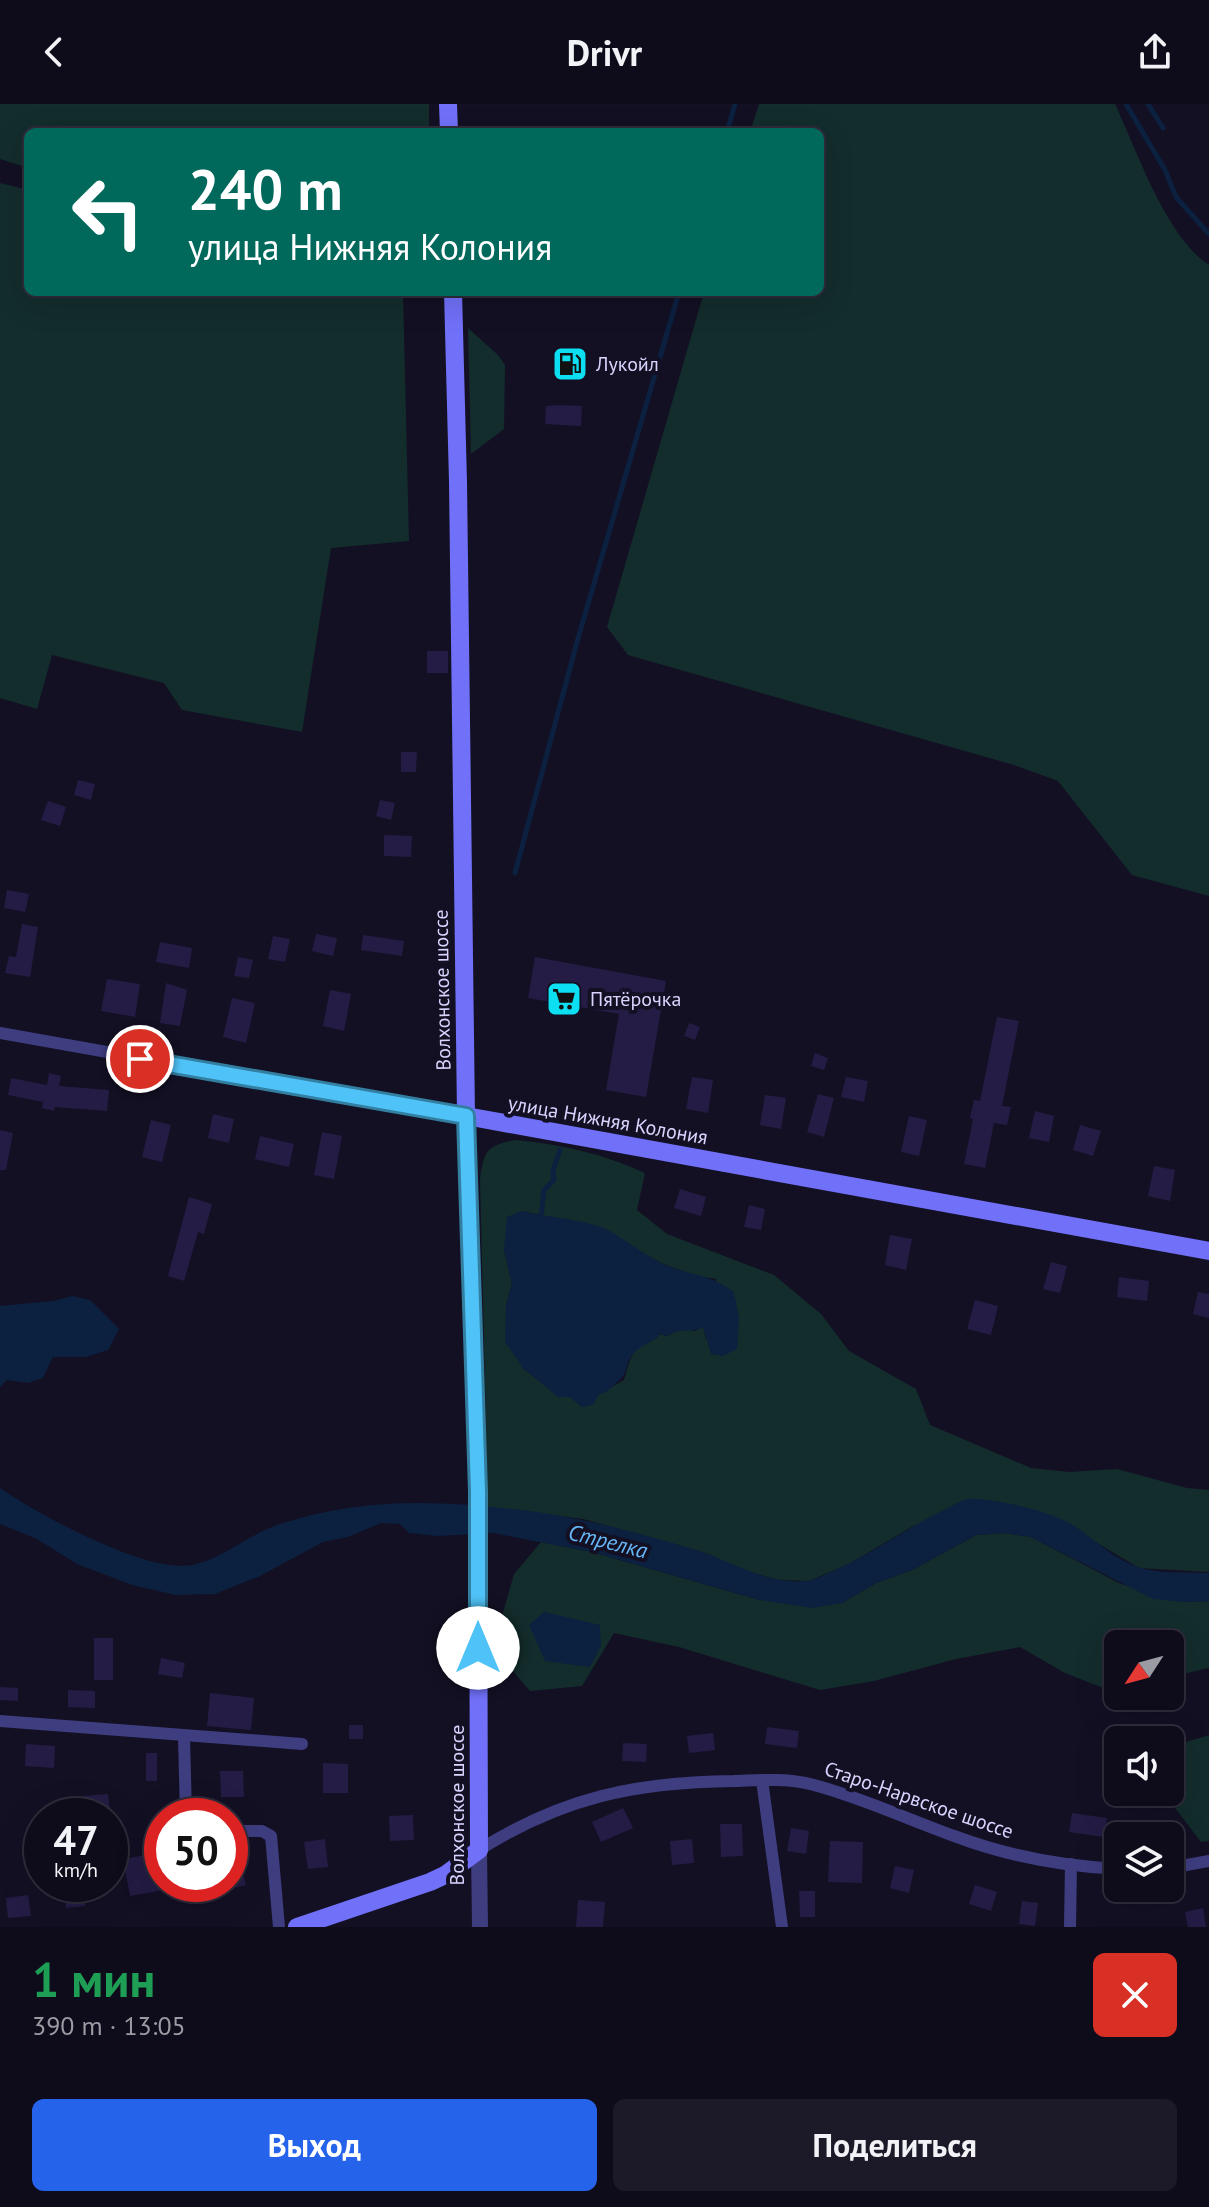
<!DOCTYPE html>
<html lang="ru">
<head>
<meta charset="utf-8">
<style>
	body { margin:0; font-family:"PT Sans",sans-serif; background:#1c1a28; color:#f1f3f6; height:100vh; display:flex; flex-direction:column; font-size:30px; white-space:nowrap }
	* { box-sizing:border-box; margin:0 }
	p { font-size:26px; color:#9b9ba3 }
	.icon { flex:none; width:44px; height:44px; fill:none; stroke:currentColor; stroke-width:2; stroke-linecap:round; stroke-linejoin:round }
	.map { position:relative; height:1823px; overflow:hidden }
	.details { display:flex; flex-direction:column; background:#0e0c1b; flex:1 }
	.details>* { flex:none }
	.banner { position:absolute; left:24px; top:24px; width:800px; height:168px; border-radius:12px; box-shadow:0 8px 32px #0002,0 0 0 2px #2e2c3a; background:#00695c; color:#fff; overflow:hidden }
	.needle { width:52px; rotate:234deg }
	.fabs { position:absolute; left:1104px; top:1526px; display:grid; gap:16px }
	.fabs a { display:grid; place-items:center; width:80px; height:80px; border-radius:12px; background:#0e0c1b; box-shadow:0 8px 32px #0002,0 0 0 2px #2e2c3a; font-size:40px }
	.speed { position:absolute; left:24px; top:1694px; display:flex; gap:16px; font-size:40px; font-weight:700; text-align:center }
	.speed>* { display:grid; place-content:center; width:104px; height:104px; border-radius:50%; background:#0e0c1b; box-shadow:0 8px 32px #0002,0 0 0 2px #2e2c3a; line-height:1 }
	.speed small { font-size:20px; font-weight:400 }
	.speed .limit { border:12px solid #d22; background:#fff; color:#111 }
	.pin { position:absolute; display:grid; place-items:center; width:68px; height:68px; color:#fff; margin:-34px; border:4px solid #fff; border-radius:50%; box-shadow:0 2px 8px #0007 }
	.me { position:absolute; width:88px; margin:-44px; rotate:0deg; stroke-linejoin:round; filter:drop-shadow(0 0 6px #0008) }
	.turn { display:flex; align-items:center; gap:28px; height:168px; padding:0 32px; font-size:36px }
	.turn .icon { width:104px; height:104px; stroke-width:2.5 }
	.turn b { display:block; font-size:56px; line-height:68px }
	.round { display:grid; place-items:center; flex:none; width:84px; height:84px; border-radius:12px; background:#1c1a28 }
	.summary { display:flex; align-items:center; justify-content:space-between; height:136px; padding:0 32px }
	h1 { font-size:48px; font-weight:800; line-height:60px; color:#1e9e55 }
	.action { display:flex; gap:16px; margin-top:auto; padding:16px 32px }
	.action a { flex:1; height:92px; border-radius:12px; background:#2563eb; color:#fff; font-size:32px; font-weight:800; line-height:92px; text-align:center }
	.action a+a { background:#1c1a28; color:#f1f3f6 }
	header { display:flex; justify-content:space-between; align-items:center; height:104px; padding:0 32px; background:#0e0c1b; font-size:36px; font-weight:800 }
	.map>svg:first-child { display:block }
	.green { fill:#132d2c; fill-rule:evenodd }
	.water { fill:#0c2040 }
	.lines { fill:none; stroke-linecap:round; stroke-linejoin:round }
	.stream { stroke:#0c2040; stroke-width:5 }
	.building { fill:#241c44 }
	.minor { stroke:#3e3d80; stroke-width:12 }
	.tertiary { stroke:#3e3d80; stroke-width:16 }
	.secondary { stroke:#7170f8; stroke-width:18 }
	.route-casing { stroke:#337fa1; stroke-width:20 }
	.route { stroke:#4fc3f7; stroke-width:14 }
	.labels { text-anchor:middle; stroke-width:8; stroke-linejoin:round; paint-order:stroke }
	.poi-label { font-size:20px; fill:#d8d4fd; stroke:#131024; text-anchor:start }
	.street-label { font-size:20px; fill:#d8d4fd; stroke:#131024 }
	.water-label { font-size:22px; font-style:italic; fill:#67b8f8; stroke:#131024 }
</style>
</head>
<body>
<header><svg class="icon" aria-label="back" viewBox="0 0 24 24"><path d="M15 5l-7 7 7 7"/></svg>Drivr<svg class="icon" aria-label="share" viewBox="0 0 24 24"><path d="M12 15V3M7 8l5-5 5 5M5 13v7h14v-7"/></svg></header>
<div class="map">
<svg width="1209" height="1823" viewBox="0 0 1209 1823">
	<rect width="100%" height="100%" fill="#131024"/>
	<!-- green -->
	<g class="green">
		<path d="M0,0H429V28H28V64L0,55Z"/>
		<path d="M759,0H1115C1137,47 1166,133 1209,161V792L1132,771L1058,677L1014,661L628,551L607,523L704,188H820V28H750Z"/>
		<path d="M0,79L28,86V188H403L409,437L331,444L302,628L182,606L164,579L52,551L37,605L0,594Z"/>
		<path d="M468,224L498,251L505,261L504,325L471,350Z"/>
		<path d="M515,1036C561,1040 604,1050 645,1069L637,1106L667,1130L774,1171L821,1210L849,1247L916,1285L930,1321L1031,1364L1069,1368L1117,1365L1187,1384L1209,1386V1468L1139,1464L1087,1433L1072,1421H915L849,1460L809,1477L779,1476L745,1467L705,1449L583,1415L488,1403L480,1075C484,1046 487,1042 515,1036ZM522,1107L603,1124L640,1149L666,1161L693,1171L716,1175L706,1236L703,1222L695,1227L683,1224L667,1232L660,1230C654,1237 650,1236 643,1240C630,1248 628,1263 624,1276L599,1290L558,1292L523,1264L506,1202L512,1179L504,1146Z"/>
		<path d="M1005,1429L1031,1433L1121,1480L1183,1498L1209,1497V1564L1170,1573V1540H1118V1586L1111,1587L1065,1569L1020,1543L956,1555L874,1577L820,1586L679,1543L614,1529L582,1582L530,1587L504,1557L502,1512L514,1470L541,1438L592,1448L760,1496L842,1499L876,1479L912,1466L976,1431Z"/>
		<path d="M1209,1631V1737L1201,1738L1163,1688H1170V1643Z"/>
	</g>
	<!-- water -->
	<g class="water">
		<path d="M522,1107C548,1114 575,1114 601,1123C621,1131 643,1151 665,1161C691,1171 711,1171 734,1188L739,1215L737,1245L723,1252L711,1250L703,1223C690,1230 684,1222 667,1232L660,1230C653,1239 642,1240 634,1249C623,1261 631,1268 615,1280C609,1286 608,1288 599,1290L593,1301L582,1303L570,1293H558L523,1264L505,1238L506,1202L512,1179L504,1146L507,1113Z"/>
		<path d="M72,1192L90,1196L119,1225L108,1246L86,1253H53L43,1274L28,1279L7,1276L0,1283V1202L53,1197Z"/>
		<path d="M0,1384C39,1411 136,1463 183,1462C216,1461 247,1431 277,1421C357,1394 431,1396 513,1405C577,1412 641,1429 702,1448C737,1460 768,1481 807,1477C815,1476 823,1471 831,1468C873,1450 909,1422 950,1403C958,1399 965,1394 974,1395C999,1395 1052,1408 1073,1421C1094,1435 1114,1455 1138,1463C1156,1470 1190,1468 1209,1469V1497L1183,1498L1153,1495L1031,1433L1005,1429L976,1431L912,1466L876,1479L842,1499L812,1504L760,1496L592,1448L493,1429L438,1432L409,1429L400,1420L381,1419L348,1433L323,1438L260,1472L215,1490L176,1491L132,1481L77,1460L37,1435L0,1420Z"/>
		<path d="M544,1508L600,1521L601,1542L590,1563L545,1557L529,1521Z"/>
	</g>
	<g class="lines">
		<!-- stream -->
		<g class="stream">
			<path d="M1126,0L1165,66L1176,93L1209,130"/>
			<path d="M1148,0L1163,24"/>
			<path d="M727,28L735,0"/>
			<path d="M515,769L577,538L679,188"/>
			<path d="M541,1112L544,1086L554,1076L553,1066L560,1046"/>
		</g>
	</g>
	<!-- building -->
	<g class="building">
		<path d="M558,246L584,248L582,274L556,273Z"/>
		<path d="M558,301L582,302L581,322L545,320L546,302Z"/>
		<rect x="427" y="547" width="21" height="22"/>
		<path d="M401,648H417L416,668H401Z"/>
		<path d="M78,676L95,680L91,696L74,691Z"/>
		<path d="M380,696L395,699L391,716L376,712Z"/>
		<path d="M48,697L66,703L60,722L41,716Z"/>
		<path d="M384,731L412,732L411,753L384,752Z"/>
		<path d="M7,786L29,790L25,808L4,804Z"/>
		<path d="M22,820L38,823L30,873L5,869L9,852L16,853Z"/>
		<path d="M316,830L337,834L333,852L312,847Z"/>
		<path d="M363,831L404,837L402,852L361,846Z"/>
		<path d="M273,832L290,835L285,858L268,855Z"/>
		<path d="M160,838L192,844L189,864L156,858Z"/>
		<path d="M238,853L253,856L249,874L234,872Z"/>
		<path d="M535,853L666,877L646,993L606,986L619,910L528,894Z"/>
		<path d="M107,875L140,880L135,913L101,907Z"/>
		<path d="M166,879L187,886L180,922L160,919Z"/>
		<path d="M330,886L351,890L344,927L323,922Z"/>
		<path d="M232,894L255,899L246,939L223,933Z"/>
		<path d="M997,913L1019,917L1002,1002L1011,1003L1007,1021L994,1019L985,1064L964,1060L973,1015L970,1014L974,996L980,997Z"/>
		<path d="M689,919L700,923L695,936L684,932Z"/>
		<path d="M815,949L828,954L824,966L811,962Z"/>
		<path d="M49,969L61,972L59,982L109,986L107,1007L55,1003L54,1007L42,1004L43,998L8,991L11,974L47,981Z"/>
		<path d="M692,973L713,976L708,1009L686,1005Z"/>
		<path d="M846,973L868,977L864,998L841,993Z"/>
		<path d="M818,990L834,994L824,1033L807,1028Z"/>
		<path d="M765,991L786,994L781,1025L760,1021Z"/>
		<path d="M1035,1007L1054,1012L1049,1038L1029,1034Z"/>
		<path d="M213,1010L234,1015L229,1039L208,1034Z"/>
		<path d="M909,1012L927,1016L919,1052L901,1048Z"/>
		<path d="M151,1016L171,1021L162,1058L142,1053Z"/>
		<path d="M1080,1021L1101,1027L1093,1052L1073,1046Z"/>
		<path d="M0,1026L13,1029L6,1066H0Z"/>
		<path d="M322,1028L342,1032L334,1075L314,1071Z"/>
		<path d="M260,1032L294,1040L289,1063L255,1055Z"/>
		<path d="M1154,1062L1175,1066L1170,1097L1148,1092Z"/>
		<path d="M680,1085L706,1093L701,1112L674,1104Z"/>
		<path d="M189,1093L212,1100L204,1130L198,1128L184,1177L168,1172Z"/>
		<path d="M749,1101L765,1105L761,1126L744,1123Z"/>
		<path d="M890,1131L912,1135L906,1166L885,1161Z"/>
		<path d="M1051,1158L1067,1162L1060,1189L1043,1185Z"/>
		<path d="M1119,1173L1149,1177L1147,1197L1117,1193Z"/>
		<path d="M1198,1188L1209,1190V1214L1193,1210Z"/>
		<path d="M975,1196L998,1202L991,1231L967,1225Z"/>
		<rect x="94" y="1534" width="19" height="42"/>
		<path d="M161,1554L185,1559L182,1574L158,1570Z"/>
		<path d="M0,1583L18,1584V1597L0,1596Z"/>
		<path d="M68,1586L95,1587V1604L68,1603Z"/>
		<path d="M210,1589L254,1594L251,1626L207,1622Z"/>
		<rect x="349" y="1621" width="14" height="14"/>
		<path d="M767,1623L799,1627L797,1644L765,1640Z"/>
		<path d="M713,1629L715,1646L689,1649L687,1632Z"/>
		<path d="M623,1639L647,1640L646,1658L622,1657Z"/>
		<path d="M26,1640L55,1642L54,1664L25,1662Z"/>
		<rect x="146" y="1649" width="11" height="28"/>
		<path d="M323,1659L348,1660V1689H323Z"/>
		<path d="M220,1667H243L244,1693H221Z"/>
		<path d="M108,1690L110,1706L84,1708L83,1692Z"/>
		<path d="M623,1704L633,1724L601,1738L592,1718Z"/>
		<path d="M1072,1709L1107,1714L1104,1733L1069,1728Z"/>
		<path d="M413,1711L414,1736L390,1737L389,1712Z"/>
		<path d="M720,1720H742L743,1752L721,1753Z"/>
		<path d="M791,1724L809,1727L806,1750L787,1747Z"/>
		<path d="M325,1735L328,1763L308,1765L304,1738Z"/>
		<path d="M692,1735L694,1759L672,1761L670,1737Z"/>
		<path d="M230,1736H234L246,1781L230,1785Z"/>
		<path d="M830,1737L863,1738L862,1779L828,1778Z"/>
		<path d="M157,1749L164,1786L130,1792L123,1755Z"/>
		<path d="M895,1762L914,1766L909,1789L890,1784Z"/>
		<path d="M63,1780H82L85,1802L66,1804Z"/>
		<path d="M975,1781L997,1788L991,1807L969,1800Z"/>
		<path d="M799,1787H815V1813H800Z"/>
		<path d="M28,1791L31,1812L8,1814L6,1794Z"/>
		<path d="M578,1796L605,1798L603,1823H576Z"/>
		<path d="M1022,1797L1038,1799L1035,1822L1019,1820Z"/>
		<path d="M1203,1804L1206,1823H1188L1185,1808Z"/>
	</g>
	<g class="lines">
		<!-- minor -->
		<g class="minor">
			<path d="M0,929L466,1012"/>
			<path d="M0,1617L302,1640"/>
			<path d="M184,1633L186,1712"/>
			<path d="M762,1676L782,1823"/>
			<path d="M230,1727H262L271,1732L279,1823"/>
			<path d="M479,1746C563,1693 637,1678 734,1677C760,1676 789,1674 814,1681C863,1694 909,1716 957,1733C1008,1752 1063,1762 1118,1765"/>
			<path d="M1170,1764L1209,1757"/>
			<path d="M1070,1823L1071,1760"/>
		</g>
		<!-- tertiary -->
		<path class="tertiary" d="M479,1746L480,1823"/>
		<!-- secondary -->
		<g class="secondary">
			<path d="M448,0L449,28"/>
			<path d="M466,1012L1209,1147"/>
			<path d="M297,1823L430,1778L445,1771L479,1746L478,1387L466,1012L458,378L453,188"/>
		</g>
	</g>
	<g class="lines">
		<defs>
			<path id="route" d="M140,955L466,1012L478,1387V1544"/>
		</defs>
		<!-- route casing -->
		<use href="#route" class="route-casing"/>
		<!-- route -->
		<use href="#route" class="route"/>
	</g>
	<!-- icons -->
	<defs>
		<symbol id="fuel-square" viewBox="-11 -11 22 22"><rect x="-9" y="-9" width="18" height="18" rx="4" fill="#0cdff2" stroke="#131024"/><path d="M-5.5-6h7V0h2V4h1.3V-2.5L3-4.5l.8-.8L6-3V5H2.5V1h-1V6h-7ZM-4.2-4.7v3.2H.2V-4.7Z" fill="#111"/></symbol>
		<symbol id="supermarket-square" viewBox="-11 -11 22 22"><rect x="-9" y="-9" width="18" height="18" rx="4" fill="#0cdff2" stroke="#131024"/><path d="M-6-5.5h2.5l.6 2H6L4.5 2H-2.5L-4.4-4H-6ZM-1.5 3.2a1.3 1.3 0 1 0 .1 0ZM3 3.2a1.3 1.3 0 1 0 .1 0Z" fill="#111"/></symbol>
	</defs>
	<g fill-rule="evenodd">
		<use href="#fuel-square" x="550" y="240" width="40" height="40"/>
		<use href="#supermarket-square" x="544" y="875" width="40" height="40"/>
	</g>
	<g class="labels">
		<!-- poi labels -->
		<g class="poi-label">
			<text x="596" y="267">Лукойл</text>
			<text x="590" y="902">Пятёрочка</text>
		</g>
		<!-- street labels -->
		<g class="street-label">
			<text transform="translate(442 886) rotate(-91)" y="7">Волхонское шоссе</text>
			<text transform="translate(608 1016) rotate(10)" y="7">улица Нижняя Колония</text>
			<text transform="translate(919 1696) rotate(19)" y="7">Старо-Нарвское шоссе</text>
			<text transform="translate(457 1701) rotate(-90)" y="7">Волхонское шоссе</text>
		</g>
		<!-- water labels -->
		<g class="water-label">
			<text transform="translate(608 1437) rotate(14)" y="8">Стрелка</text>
		</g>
	</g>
</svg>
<div class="fabs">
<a><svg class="needle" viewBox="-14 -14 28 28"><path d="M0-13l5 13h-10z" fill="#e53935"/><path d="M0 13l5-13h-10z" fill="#9b9ba3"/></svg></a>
<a><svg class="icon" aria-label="sound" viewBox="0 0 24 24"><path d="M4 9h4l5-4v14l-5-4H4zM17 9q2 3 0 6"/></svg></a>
<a><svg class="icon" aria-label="layers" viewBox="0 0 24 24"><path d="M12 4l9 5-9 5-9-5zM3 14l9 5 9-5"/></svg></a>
</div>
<div class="speed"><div>47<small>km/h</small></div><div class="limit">50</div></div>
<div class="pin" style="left:140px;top:955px;background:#d93025"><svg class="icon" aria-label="arrive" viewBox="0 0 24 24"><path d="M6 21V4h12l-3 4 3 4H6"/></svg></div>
<svg class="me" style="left:478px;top:1544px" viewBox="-20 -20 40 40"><circle r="19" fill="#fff"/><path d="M0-13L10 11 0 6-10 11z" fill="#4fc3f7"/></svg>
<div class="banner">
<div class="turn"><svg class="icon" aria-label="left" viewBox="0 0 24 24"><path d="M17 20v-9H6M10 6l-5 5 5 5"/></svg><div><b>240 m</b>улица Нижняя Колония</div></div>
</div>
</div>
<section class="details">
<div class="summary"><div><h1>1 мин</h1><p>390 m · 13:05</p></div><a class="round" style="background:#d93025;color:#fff"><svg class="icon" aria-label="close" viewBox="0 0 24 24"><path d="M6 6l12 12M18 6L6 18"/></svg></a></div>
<div class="action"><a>Выход</a><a>Поделиться</a></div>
</section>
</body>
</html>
